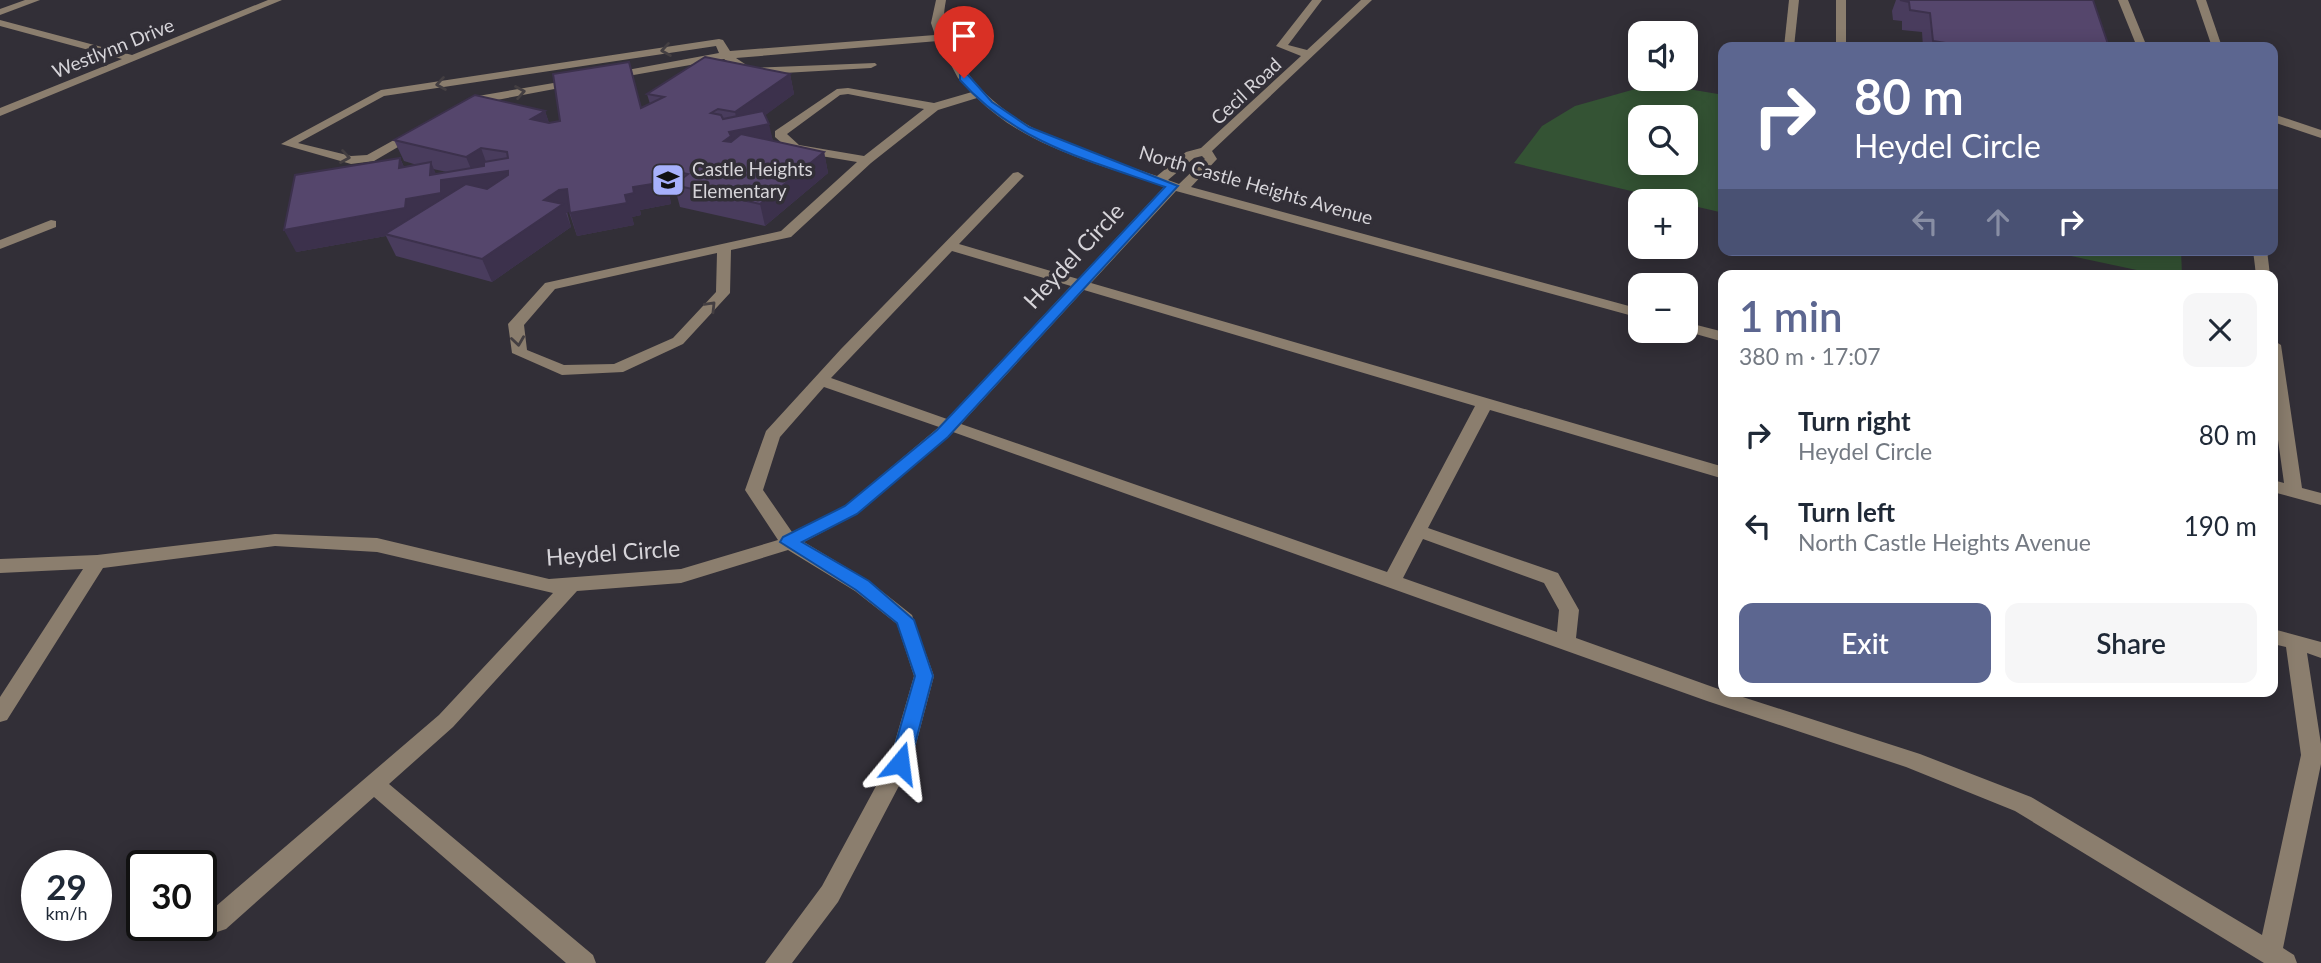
<!DOCTYPE html>
<html lang="en">
<head>
<meta charset="utf-8">
<style>
	body { margin:0; font-family:Lato,sans-serif; background:#f6f6f7; color:#1f2937; height:100vh; display:flex; flex-direction:column; font-size:26px; white-space:nowrap }
	* { box-sizing:border-box; margin:0 }
	p { font-size:23px; color:#747a83 }
	.icon { flex:none; width:38px; height:38px; fill:none; stroke:currentColor; stroke-width:2; stroke-linecap:round; stroke-linejoin:round }
	.map { position:relative; flex:1; overflow:hidden }
	.drawer { position:absolute; left:1718px; top:270px; width:560px; height:427px; display:flex; flex-direction:column; background:#fff; border-radius:14px; box-shadow:0 4px 18px #0003 }
	.drawer>* { flex:none }
	.top-card { position:absolute; left:1718px; top:42px; width:560px; height:214px; border-radius:14px; box-shadow:0 4px 18px #0003; background:#5c6690; color:#fff; overflow:hidden }
	.controls { position:absolute; left:1628px; top:21px; display:grid; gap:14px }
	.controls a { display:grid; place-items:center; width:70px; height:70px; border-radius:14px; background:#fff; box-shadow:0 4px 18px #0003; font-size:35px }
	.speed { position:absolute; left:21px; top:850px; display:flex; gap:14px; font-size:35px; font-weight:700; text-align:center }
	.speed>* { display:grid; place-content:center; width:91px; height:91px; border-radius:50%; background:#fff; box-shadow:0 4px 18px #0003; line-height:1 }
	.speed small { font-size:18px; font-weight:400 }
	.speed .limit { border:4px solid #111; border-radius:10px; background:#fff; color:#111 }
	.pin { position:absolute; display:grid; place-items:center; width:60px; height:60px; color:#fff; margin:-72px -30px; border-radius:50% 50% 50% 0; rotate:-45deg; box-shadow:0 0 7px #0007 }
	.pin .icon { rotate:45deg }
	.me { position:absolute; width:77px; margin:-38px; rotate:16deg; stroke-linejoin:round; filter:drop-shadow(0 0 5px #0008) }
	.turn { display:flex; align-items:center; gap:24px; height:147px; padding:0 21px; font-size:32px }
	.turn .icon { width:91px; height:91px; stroke-width:2.5 }
	.turn b { display:block; font-size:49px; line-height:60px }
	.lanes { display:flex; align-items:center; height:66px; padding:0 21px; background:#0003; justify-content:center; gap:35px; direction:ltr }
	.lanes .off { opacity:.35 }
	.round { display:grid; place-items:center; flex:none; width:74px; height:74px; border-radius:14px; background:#f6f6f7 }
	.head { display:flex; align-items:center; justify-content:space-between; height:119px; padding:0 21px }
	h1 { font-size:42px; font-weight:600; line-height:52px; color:#5c6690 }
	.cta { display:flex; gap:14px; margin-top:auto; padding:14px 21px }
	.cta a { flex:1; height:80px; border-radius:14px; background:#5c6690; color:#fff; font-size:28px; font-weight:600; line-height:80px; text-align:center }
	.cta a+a { background:#f6f6f7; color:#1f2937 }
	ul { padding:0; list-style:none }
	li { display:flex; align-items:center; gap:21px; height:91px; padding:0 21px }
	li div { flex:1 }
	li b { display:block; font-size:26px }
	li em { font-style:normal }
	.map>svg:first-child { display:block }
	.green { fill:#345334; fill-rule:evenodd }
	.lines { fill:none; stroke-linecap:round; stroke-linejoin:round }
	.minor { fill:#8b7e6e; fill-rule:evenodd }
	.wall { fill:#493c5d; fill-rule:evenodd }
	.shaded-wall { fill:#3c314c }
	.building { fill:#55466c; stroke:#3c314c; stroke-width:2 }
	.oneway { stroke:#443f42 }
	.route { fill:#1a73e8; stroke:#114b97; stroke-width:2 }
	.labels { text-anchor:middle; stroke-width:7; stroke-linejoin:round; paint-order:stroke }
	.far-street-label { font-size:19px; fill:#d6d4d9; stroke:#322f37 }
	.far-poi-label { font-size:19px; fill:#d6d4d9; stroke:#322f37; text-anchor:start }
	.street-label { font-size:23px; fill:#d6d4d9; stroke:#322f37 }
</style>
</head>
<body>
<div class="map">
<svg width="2321" height="963" viewBox="0 0 2321 963">
	<rect width="100%" height="100%" fill="#322f37"/>
	<!-- green -->
	<g class="green">
		<path d="M1646,86H1670L1724,95V213L1685,204V201H1673L1514,163L1542,126L1575,106ZM1640,117H1685V163H1640Z"/>
		<path d="M2043,250H2181L2182,275H2160Z"/>
	</g>
	<g class="lines">
		<!-- minor -->
		<g class="minor">
			<path d="M25,0H40L0,15V9Z"/>
			<path d="M268,0H282L0,116V108L122,59L0,26V20L132,55Z"/>
			<path d="M936,0H946C941,26 945,37 959,60C1002,131 1084,150 1157,176L1186,152L1201,148L1301,56L1276,46L1312,0H1322L1288,45L1307,50L1361,0H1372L1212,151L1217,159L1191,187L1640,309V318L1176,191L1091,283L1724,467V479L1490,410L1428,528L1558,573L1579,610L1576,638L1724,691L1920,754L2031,797L2262,935L2301,755L2286,647L2273,644V629L2321,642V658L2307,653L2321,744V764L2283,948L2294,955L2297,963H2264L2015,811L1906,767L1707,701L953,432L857,514L804,542L869,581L912,615L934,676L911,763L838,902L792,963H765L822,886L889,762L914,676L897,624L855,591L788,550L681,583L577,591L453,727L389,784L593,955L596,963H566L374,797L226,929L217,932L208,929L205,921L208,913L439,715L553,593L377,552L275,546L103,568L7,720L0,722V697L83,569L0,573V559L97,555L275,534L377,538L549,579L681,569L778,540L745,490L766,431L841,349L1013,173L1018,172L1024,176L959,244L1078,279L1164,187C1100,164 1027,148 977,98L938,110L871,163L791,237L731,250L730,293L683,344L623,372L562,375L512,353L508,324L545,283L781,231L857,162L791,151L775,137V131L837,89L848,88L934,103L972,92L958,78L938,41L736,58L751,68L875,63L877,65L871,68L748,75L724,59L611,79L605,76L611,73L719,53L716,46L384,96L298,143L351,156L367,155L412,130L422,133L374,161L351,164L281,144L381,90L719,39L723,40L730,51L935,35L931,23ZM848,94L924,109L864,156L799,145L787,134L840,95ZM1202,156L1205,159L1179,184L1168,180L1194,158ZM952,251L1071,286L947,419L831,378ZM717,253L716,292L673,338L614,364L564,365L527,350L524,325L555,289ZM1084,290L1475,406L1387,572L961,424ZM824,387L939,427L845,506L792,532L763,490L780,437ZM1423,539L1544,583L1559,610L1557,632L1403,578Z"/>
			<path d="M1789,0H1799L1794,47H1784Z"/>
			<rect x="1836" y="0" width="10" height="47"/>
			<path d="M2118,0H2128L2147,47H2137Z"/>
			<path d="M2196,0H2206L2222,47H2212Z"/>
			<path d="M577,79L583,82L581,84L481,103L465,111L459,107L478,96Z"/>
			<path d="M2273,114L2321,130V138L2273,122Z"/>
			<path d="M51,220L56,221V227L0,249V240Z"/>
			<path d="M2253,250H2267L2270,275H2256Z"/>
			<path d="M1685,322L1724,332V342L1685,331Z"/>
			<path d="M2273,340L2281,345L2302,488L2321,493V505L2273,492V480L2284,483L2273,404Z"/>
		</g>
	</g>
	<!-- wall -->
	<g class="wall">
		<path d="M1896,0H2093L2109,47H1923L1922,32L1902,30V21L1893,20L1892,11Z"/>
		<path d="M790,74L794,94L765,115L773,141L824,152L828,173L765,226L680,207L676,192H675L669,193L671,204L640,210L641,215L632,217L634,225L577,236L569,212H567L571,227L492,282L396,256L386,236L296,252L400,158L404,167L417,165L404,161L394,140L545,111L549,123L642,108L650,104L647,94ZM433,169L447,172L436,174Z"/>
	</g>
	<!-- shaded-wall -->
	<g class="shaded-wall">
		<path d="M790,74L794,94L748,128L769,124L774,145L735,153L724,141L729,132L739,130L735,112Z"/>
		<path d="M545,111L552,132L531,119Z"/>
		<path d="M481,148L489,170L508,171L516,193L385,234L386,236L296,252L284,230L406,199L430,175L431,162L440,184L441,180L474,176L466,157Z"/>
		<path d="M824,152L828,173L765,226L760,204Z"/>
		<path d="M400,158L409,179L399,168Z"/>
		<path d="M668,170L675,192L669,193L671,204L640,210L641,215L632,217L634,225L577,236L570,213L625,195L633,187L663,171Z"/>
		<path d="M567,189L575,211L566,213L571,227L492,282L482,259L544,200L559,190Z"/>
	</g>
	<!-- building -->
	<g class="building">
		<path d="M1900,0H2093L2109,47H1959V45L1933,41L1930,13L1910,10L1909,2Z"/>
		<path d="M705,57L790,74L735,112L718,109L711,113L721,115L723,119L763,111L769,124L729,132L731,136L724,141L731,142L741,134L824,152L760,204L674,185L688,174L668,170L663,171L665,182L633,187L634,193L625,195L627,203L570,213L567,189L559,190L544,200L563,204L482,259L385,234L466,184L487,189L508,175V171L441,180V193L406,199L405,208L284,230L295,175L400,158L399,168L431,162L430,175L484,166V162L508,158L507,152L481,148L466,157L394,140L475,95L545,111L531,119L549,123L560,121L553,74L629,62L641,108L664,97L647,94Z"/>
	</g>
	<!-- one-way arrows -->
	<defs><path id="oneway-chevron" d="M-2-3.5L2.5 0L-2 3.5" fill="none" stroke-width="1.6" stroke-linecap="round" stroke-linejoin="round" transform="scale(1.75)"/></defs>
	<g class="oneway">
		<use href="#oneway-chevron" transform="translate(666 50) rotate(171)"/>
		<use href="#oneway-chevron" transform="translate(441 84) rotate(171)"/>
		<use href="#oneway-chevron" transform="translate(520 92) rotate(-10)"/>
		<use href="#oneway-chevron" transform="translate(345 157) rotate(9)"/>
		<use href="#oneway-chevron" transform="translate(711 306) rotate(-46)"/>
		<use href="#oneway-chevron" transform="translate(518 341) rotate(82)"/>
	</g>
	<!-- route -->
	<path class="route" d="M960,75H968L992,102L1029,127L1178,186L948,437L857,514L802,542L869,581L914,620L933,676L910,763L907,768H893L890,763L915,676L897,623L856,590L780,542L783,537L845,506L937,430L1165,187C1088,160 1016,143 960,80Z"/>
	<!-- icons -->
	<defs>
		<symbol id="school-square" viewBox="-11 -11 22 22"><rect x="-9" y="-9" width="18" height="18" rx="4" fill="#a7b1fc" stroke="#322f37"/><path d="M0-5L7-2L0 1L-7-2ZM-4 1L0 2.5L4 1V4Q0 6-4 4Z" fill="#111"/></symbol>
	</defs>
	<g fill-rule="evenodd">
		<use href="#school-square" x="649" y="161" width="38" height="38"/>
	</g>
	<g class="labels">
		<!-- far-street labels -->
		<g class="far-street-label">
			<text transform="translate(113 48) rotate(-22)" y="7">Westlynn Drive</text>
			<text transform="translate(1246 91) rotate(-43)" y="7">Cecil Road</text>
			<text transform="translate(1256 185) rotate(16)" y="7">North Castle Heights Avenue</text>
		</g>
		<!-- far-poi labels -->
		<g class="far-poi-label">
			<text x="692" y="176">Castle Heights<tspan x="692" dy="22">Elementary</tspan></text>
		</g>
		<!-- street labels -->
		<g class="street-label">
			<text transform="translate(1074 256) rotate(-47)" y="8">Heydel Circle</text>
			<text transform="translate(613 553) rotate(-4)" y="8">Heydel Circle</text>
		</g>
	</g>
</svg>
<div class="controls">
<a><svg class="icon" aria-label="sound" viewBox="0 0 24 24"><path d="M4 9h4l5-4v14l-5-4H4zM17 9q2 3 0 6"/></svg></a>
<a><svg class="icon" aria-label="search" viewBox="0 0 24 24"><circle cx="10" cy="10" r="6"/><path d="M15 15l6 6"/></svg></a>
<a>+</a>
<a>−</a>
</div>
<div class="speed"><div>29<small>km/h</small></div><div class="limit">30</div></div>
<div class="pin" style="left:964px;top:78px;background:#d93025"><svg class="icon" aria-label="arrive" viewBox="0 0 24 24"><path d="M6 21V4h12l-3 4 3 4H6"/></svg></div>
<svg class="me" style="left:900px;top:763px" viewBox="-20 -20 40 40"><path d="M0-17L14 15 0 8-14 15z" fill="#1a73e8" stroke="#fff" stroke-width="4"/></svg>
<div class="top-card">
<div class="turn"><svg class="icon" aria-label="right" viewBox="0 0 24 24"><path d="M7 20v-9h11M14 6l5 5-5 5"/></svg><div><b>80 m</b>Heydel Circle</div></div>
<div class="lanes"><svg class="icon off" aria-label="left" viewBox="0 0 24 24"><path d="M17 20v-9H6M10 6l-5 5 5 5"/></svg><svg class="icon off" aria-label="ahead" viewBox="0 0 24 24"><path d="M12 20V5M6 11l6-6 6 6"/></svg><svg class="icon" aria-label="right" viewBox="0 0 24 24"><path d="M7 20v-9h11M14 6l5 5-5 5"/></svg></div>
</div>
<section class="drawer">
<div class="head"><div><h1>1 min</h1><p>380 m · 17:07</p></div><a class="round"><svg class="icon" aria-label="close" viewBox="0 0 24 24"><path d="M6 6l12 12M18 6L6 18"/></svg></a></div>
<ul>
<li><svg class="icon" aria-label="right" viewBox="0 0 24 24"><path d="M7 20v-9h11M14 6l5 5-5 5"/></svg><div><b>Turn right</b><p>Heydel Circle</p></div><em>80 m</em></li>
<li><svg class="icon" aria-label="left" viewBox="0 0 24 24"><path d="M17 20v-9H6M10 6l-5 5 5 5"/></svg><div><b>Turn left</b><p>North Castle Heights Avenue</p></div><em>190 m</em></li>
</ul>
<div class="cta"><a>Exit</a><a>Share</a></div>
</section>
</div>
</body>
</html>
